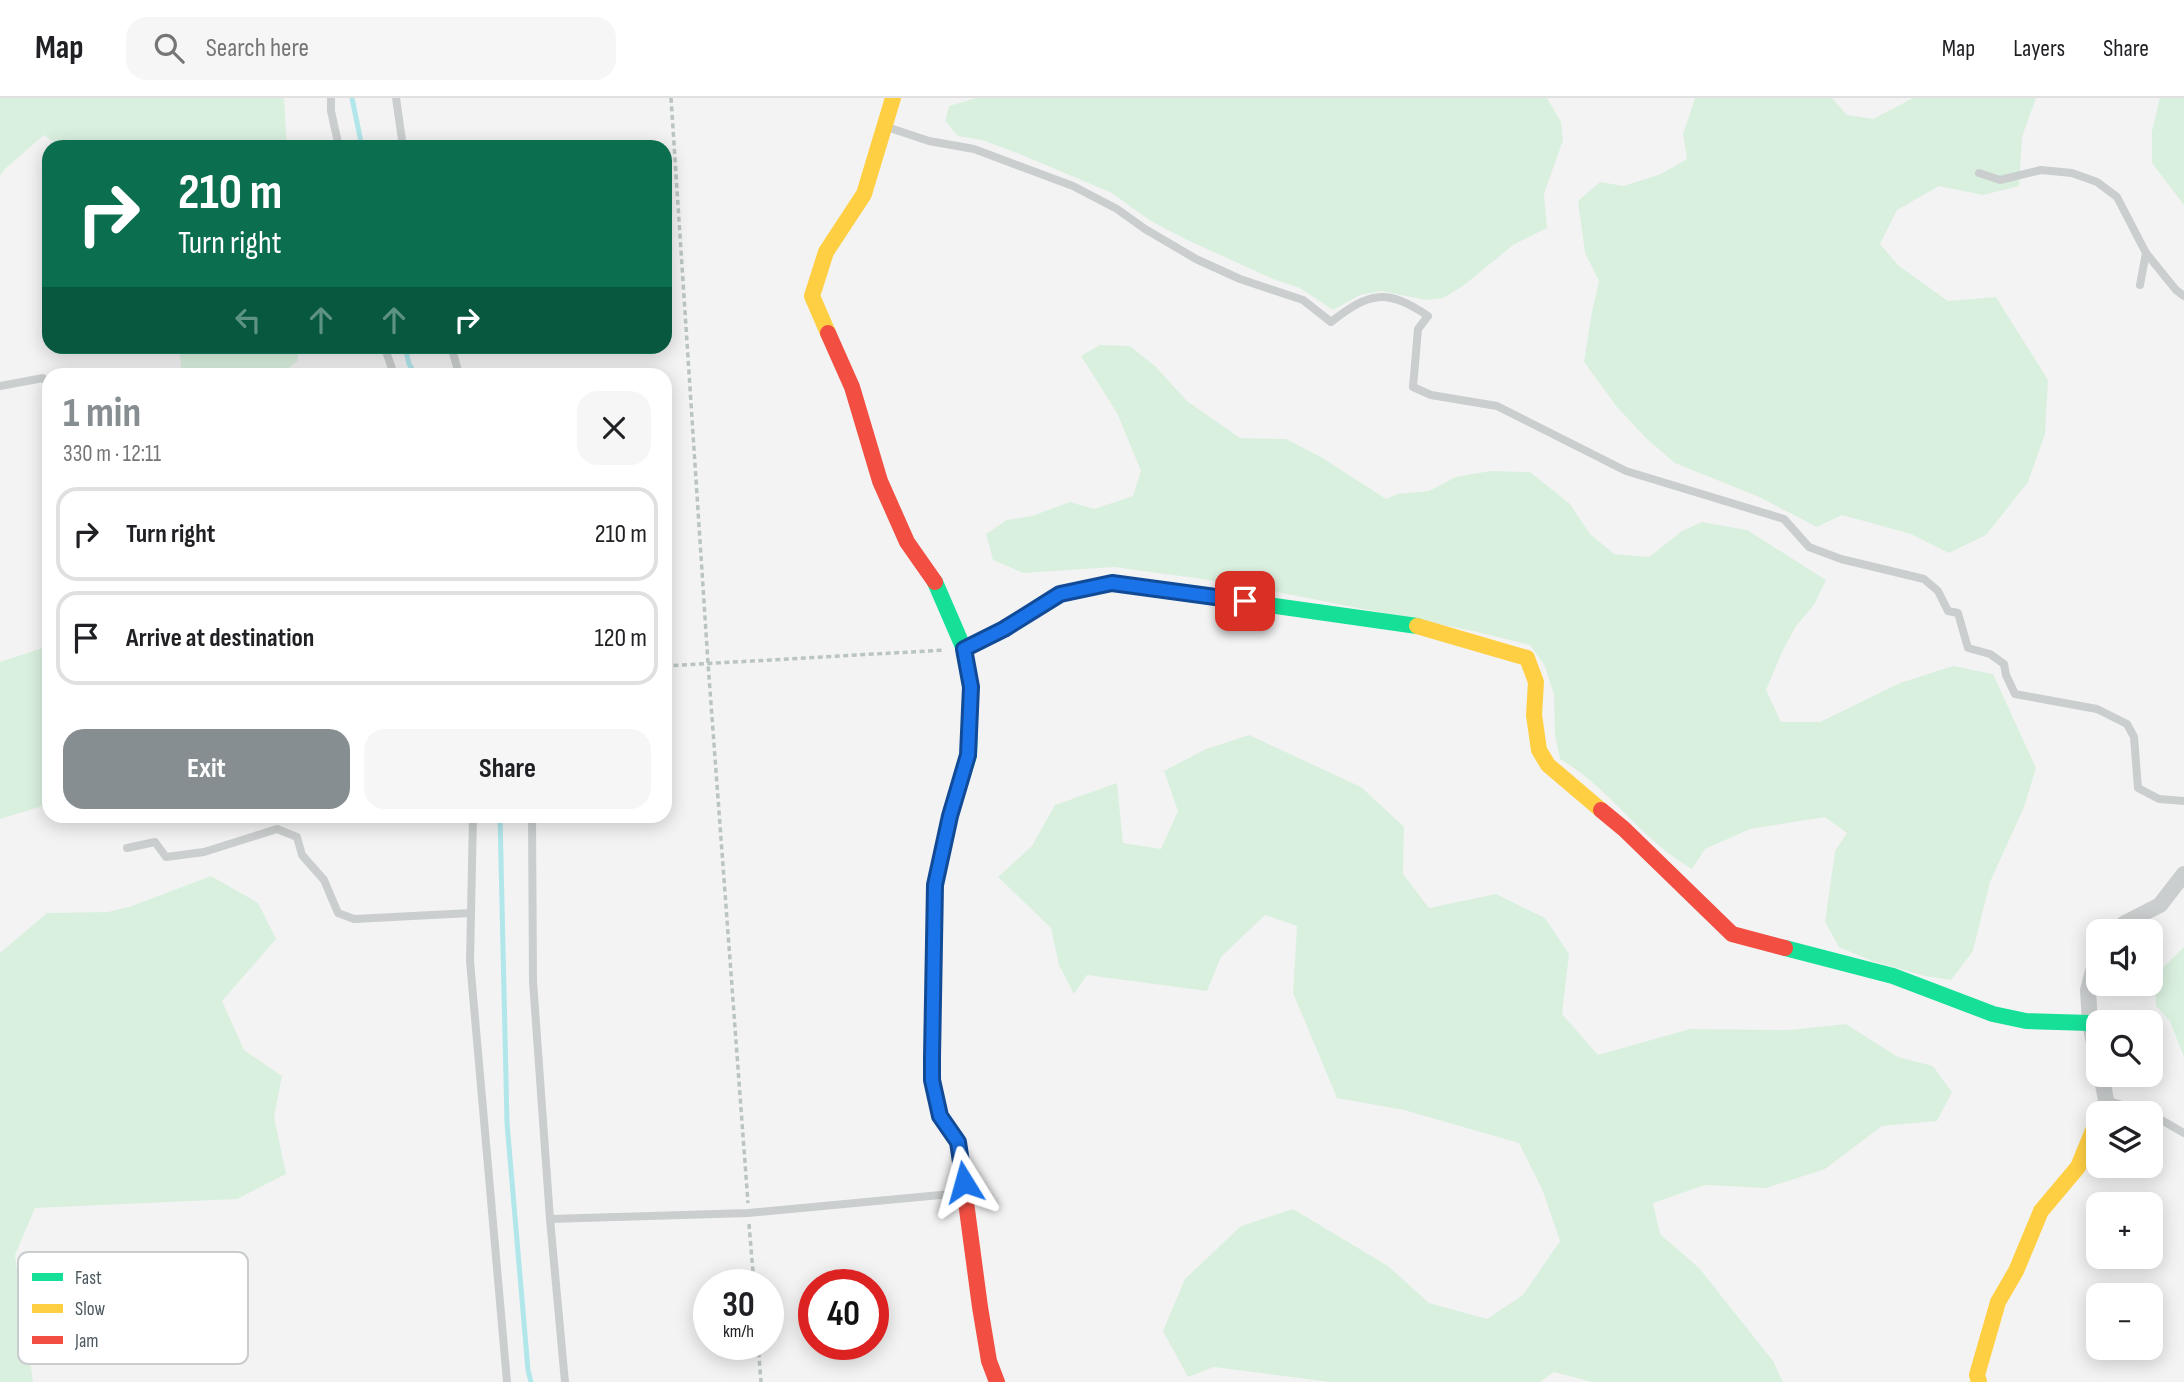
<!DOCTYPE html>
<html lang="en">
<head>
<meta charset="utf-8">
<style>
	body { margin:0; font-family:"Sofia Sans Condensed",sans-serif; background:#f6f6f6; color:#202124; height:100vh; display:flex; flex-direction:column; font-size:26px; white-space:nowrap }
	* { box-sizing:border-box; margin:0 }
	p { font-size:23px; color:#757577 }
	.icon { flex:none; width:38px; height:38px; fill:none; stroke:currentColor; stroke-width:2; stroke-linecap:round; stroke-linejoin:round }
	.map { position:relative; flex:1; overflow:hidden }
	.details { position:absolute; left:42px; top:270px; width:630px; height:455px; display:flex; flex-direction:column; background:#fff; border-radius:21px; box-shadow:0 4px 18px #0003 }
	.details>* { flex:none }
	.top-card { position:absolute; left:42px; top:42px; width:630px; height:214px; border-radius:21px; box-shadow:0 4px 18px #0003; background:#0b6e4f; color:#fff; overflow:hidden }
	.controls { position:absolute; left:2086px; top:821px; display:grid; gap:14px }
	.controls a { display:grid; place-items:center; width:77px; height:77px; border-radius:14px; background:#fff; box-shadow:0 4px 18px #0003; font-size:35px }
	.speed { position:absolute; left:693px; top:1171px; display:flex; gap:14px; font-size:35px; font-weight:700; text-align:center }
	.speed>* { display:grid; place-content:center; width:91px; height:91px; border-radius:50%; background:#fff; box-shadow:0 4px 18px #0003; line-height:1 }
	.speed small { font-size:18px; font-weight:400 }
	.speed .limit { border:10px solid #d22; background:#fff; color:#111 }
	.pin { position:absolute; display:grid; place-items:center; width:60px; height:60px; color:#fff; margin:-30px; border-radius:14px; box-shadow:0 4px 10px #0006 }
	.me { position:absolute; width:77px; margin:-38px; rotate:352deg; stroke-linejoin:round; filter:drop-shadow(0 0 5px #0008) }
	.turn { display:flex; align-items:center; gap:24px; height:147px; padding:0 21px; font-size:32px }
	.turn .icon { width:91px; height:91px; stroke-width:2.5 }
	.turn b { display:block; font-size:49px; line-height:60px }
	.lanes { display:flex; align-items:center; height:66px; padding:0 21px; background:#0003; justify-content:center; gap:35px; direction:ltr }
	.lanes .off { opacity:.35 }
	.round { display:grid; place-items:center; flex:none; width:74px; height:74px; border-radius:21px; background:#f6f6f6 }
	.headline { display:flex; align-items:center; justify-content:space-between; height:119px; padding:0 21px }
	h1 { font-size:42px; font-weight:700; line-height:52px; color:#868e92 }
	.button { display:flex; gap:14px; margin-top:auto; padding:14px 21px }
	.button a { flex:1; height:80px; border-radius:21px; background:#868e92; color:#fff; font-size:28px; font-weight:700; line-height:80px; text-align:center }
	.button a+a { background:#f6f6f6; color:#202124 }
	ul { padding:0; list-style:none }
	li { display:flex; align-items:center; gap:21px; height:94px; margin:0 14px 10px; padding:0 7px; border:4px solid #e0e0e0; border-radius:21px }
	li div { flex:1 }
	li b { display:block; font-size:26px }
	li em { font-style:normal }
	header { display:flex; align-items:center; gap:42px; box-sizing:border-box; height:98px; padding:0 35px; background:#fff; border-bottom:2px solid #e0e0e0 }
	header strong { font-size:33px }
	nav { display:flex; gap:38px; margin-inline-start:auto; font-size:24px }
	.search { width:490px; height:63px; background:#f6f6f6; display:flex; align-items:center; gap:18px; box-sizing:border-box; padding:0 24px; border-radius:21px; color:#757577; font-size:26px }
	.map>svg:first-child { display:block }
	.green { fill:#daf0df }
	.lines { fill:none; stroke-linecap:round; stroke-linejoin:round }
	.stream { stroke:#b1e6eb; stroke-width:5 }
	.path { stroke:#bac5c0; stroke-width:3.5; stroke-dasharray:5 3.5; stroke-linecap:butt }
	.lane { stroke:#cbcece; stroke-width:8 }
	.street { stroke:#cbcece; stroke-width:16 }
	.fast { stroke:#16e098; stroke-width:16 }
	.slow { stroke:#ffcf43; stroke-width:16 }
	.jam { stroke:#f24e42; stroke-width:16 }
	.route-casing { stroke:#114b97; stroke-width:18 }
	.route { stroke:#1a73e8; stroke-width:12 }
	.key { fill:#fff; stroke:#c9cdcf; stroke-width:2 }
	.key-label { font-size:19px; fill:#4b585e }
</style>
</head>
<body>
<header>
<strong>Map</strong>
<div class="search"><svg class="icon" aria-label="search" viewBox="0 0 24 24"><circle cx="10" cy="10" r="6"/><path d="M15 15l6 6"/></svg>Search here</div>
<nav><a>Map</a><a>Layers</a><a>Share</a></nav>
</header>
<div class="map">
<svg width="2184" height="1284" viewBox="0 0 2184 1284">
	<rect width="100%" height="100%" fill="#f3f3f3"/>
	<!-- green -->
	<g class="green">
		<path d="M0,0H284L287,49H61L44,37L5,71L0,78Z"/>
		<path d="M976,0H1547L1561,24L1563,42L1544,96L1547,130L1513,147L1463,188L1443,200L1426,202L1381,193L1360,197L1333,212L1300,190L1273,181L1185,141L1151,123L1110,94L1017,55L982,42L958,38L945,23L949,8Z"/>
		<path d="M1695,0H1832L1847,17L1873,21L1913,0H2036L2022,39L2019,88L1983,97L1939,88L1897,112L1880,146L1899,168L1948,203L1996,199L2048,282L2045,336L2028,384L1986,437L1949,455L1911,436L1842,417L1817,429L1759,399L1675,365L1646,340L1617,309L1584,264L1592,214L1599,183L1585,155L1578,103L1600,84L1624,88L1661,76L1687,61L1683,36Z"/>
		<path d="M2160,0H2184V107L2152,65V33Z"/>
		<path d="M1100,247L1130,248L1156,269L1187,303L1240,340L1286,341L1321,359L1386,401L1397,396L1429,393L1456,379L1490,373L1530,374L1570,406L1590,436L1614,456L1649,459L1682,433L1702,424L1747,432L1826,482L1814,507L1796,528L1782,554L1766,592L1781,624H1820L1900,585L1953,568L1993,576L2036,670L2024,709L1990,784L1973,853L1951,882L1925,878L1872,863L1839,849L1825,824L1835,753L1847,735L1825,719L1750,731L1705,751L1692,771C1640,741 1610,690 1560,661L1555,637L1554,597L1545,568L1530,547L1473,533L1257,490L1195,480L1114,469L1023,475L993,462L986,436L1007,422L1032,418L1070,404L1094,411L1133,398L1141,373L1117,315L1081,258Z"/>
		<path d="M179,249V248L299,249L297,264L279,276H182Z"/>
		<path d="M49,548V706L0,721V564Z"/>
		<path d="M1249,637L1361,689L1404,729L1403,776L1429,810L1496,796L1545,820L1569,856L1562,916L1598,957L1690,931L1789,932L1846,926L1898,959L1933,968L1952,994L1937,1023L1882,1028L1825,1071L1766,1090L1705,1087L1653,1105L1660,1136L1699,1170L1773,1263L1783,1284H1592L1554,1274L1540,1284H1330L1214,1269L1188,1279L1163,1233L1185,1181L1241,1128L1293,1111L1388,1168L1429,1205L1487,1221L1523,1197L1560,1143L1542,1091L1519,1045L1404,1012L1337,1000L1293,895L1297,828L1265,817L1221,859L1207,893L1087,877L1074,896L1059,867L1051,830L998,779L1032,748L1055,707L1117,685L1123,745L1161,751L1178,713L1164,673L1206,651Z"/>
		<path d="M211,778L258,805L276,841L222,903L244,952L282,978L274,1019L286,1076L237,1101L35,1110L15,1157L33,1284H0V855L47,815L108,814L129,809Z"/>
		<path d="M2184,849V959L2170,923L2156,908L2155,878Z"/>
	</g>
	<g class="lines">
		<!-- stream -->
		<g class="stream">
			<path d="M352,0L362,49"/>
			<path d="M405,248L409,266L415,276"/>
			<path d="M500,718L507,1025L528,1272L531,1284"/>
		</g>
		<!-- path -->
		<g class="path">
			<path d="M671,0L708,565L748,1105"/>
			<path d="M665,568L945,552"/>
			<path d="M749,1126L754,1186"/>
			<path d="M758,1246L761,1284"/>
		</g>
		<!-- lane -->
		<g class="lane">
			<path d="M331,0V13L339,49"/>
			<path d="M396,0L403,49"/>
			<path d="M887,29L929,43L974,51L1073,88L1117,111L1145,131L1196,161L1240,181L1303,202L1331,224C1369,194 1387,190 1428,218L1418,231L1413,289L1431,297L1497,308L1626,373L1784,421L1809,449L1841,461L1924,481L1938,493L1948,513L1958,515L1968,550L1990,556L2004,566L2006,577L2015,596L2097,611L2127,626L2134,639L2138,690L2159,701L2184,703"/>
			<path d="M1979,75L2000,82L2041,72L2072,75L2097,84L2117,99L2146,155L2176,192L2184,198"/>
			<path d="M2140,187L2146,155"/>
			<path d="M384,248L394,276"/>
			<path d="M451,248L459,276"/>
			<path d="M0,288L43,280L49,285"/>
			<path d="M473,718L470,863L507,1284"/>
			<path d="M532,718L533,883L550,1121L565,1284"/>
			<path d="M127,750L155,744L166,759L204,754L277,731L297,739L302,757L324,782L338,815L354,821L471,815"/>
			<path d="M2106,1002L2148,1015"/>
			<path d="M2151,1016L2184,1035"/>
			<path d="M550,1121L748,1115L962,1095"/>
		</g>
		<!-- street -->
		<g class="street">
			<path d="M2117,833L2125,825L2160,807L2184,776"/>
			<path d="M2098,854L2088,892L2090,925L2098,965"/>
			<path d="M2101,1015L2106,1002L2101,976"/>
		</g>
		<!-- fast -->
		<g class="fast">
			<path d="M935,484L964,551L971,589L969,657L950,718L935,787L932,982L940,1018L945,1026"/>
			<path d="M964,551L1004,531L1060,496L1112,485L1417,528"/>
			<path d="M1785,850L1893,878L1993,916L2026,923L2090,925"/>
		</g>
		<!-- slow -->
		<g class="slow">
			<path d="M828,235L812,198L826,154L864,96L893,0"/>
			<path d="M1417,528L1527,560L1536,584L1534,617L1539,652L1548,667L1601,712"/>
			<path d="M1979,1284L1977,1277L1998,1204L2016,1173L2041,1113L2078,1069L2098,1020"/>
		</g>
		<!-- jam -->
		<g class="jam">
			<path d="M828,235L852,289L880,383L907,444L935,484"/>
			<path d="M1601,712L1624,731L1732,836L1785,850"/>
			<path d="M945,1026L958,1044L980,1209L989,1263L997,1284"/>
		</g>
	</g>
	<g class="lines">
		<defs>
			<path id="route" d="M964,1084L958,1044L940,1018L932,982V959L935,787L950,718L968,657L971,589L964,551L1004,531L1060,496L1112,485L1245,503"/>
		</defs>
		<!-- route casing -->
		<use href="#route" class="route-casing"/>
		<!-- route -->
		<use href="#route" class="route"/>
	</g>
	<!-- legend -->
	<rect x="18" y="1154" width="230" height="112" rx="10" class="key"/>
	<rect x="32" y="1175" width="31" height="8" fill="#16e098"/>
	<rect x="32" y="1206" width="31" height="9" fill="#ffcf43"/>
	<rect x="32" y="1238" width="31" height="8" fill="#f24e42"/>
	<g class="key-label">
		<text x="75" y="1186">Fast</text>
		<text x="75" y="1217">Slow</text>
		<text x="75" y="1249">Jam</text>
	</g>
</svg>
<div class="controls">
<a><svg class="icon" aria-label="sound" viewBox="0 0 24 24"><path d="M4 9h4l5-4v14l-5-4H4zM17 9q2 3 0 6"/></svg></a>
<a><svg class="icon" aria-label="search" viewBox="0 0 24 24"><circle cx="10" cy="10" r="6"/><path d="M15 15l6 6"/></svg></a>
<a><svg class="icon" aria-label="layers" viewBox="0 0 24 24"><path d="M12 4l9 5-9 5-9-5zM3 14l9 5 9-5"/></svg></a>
<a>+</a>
<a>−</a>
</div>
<div class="speed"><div>30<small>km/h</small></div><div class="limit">40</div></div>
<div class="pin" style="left:1245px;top:503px;background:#d93025"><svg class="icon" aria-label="arrive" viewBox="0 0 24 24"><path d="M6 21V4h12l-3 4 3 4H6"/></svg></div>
<svg class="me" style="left:964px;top:1084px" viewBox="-20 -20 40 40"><path d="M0-17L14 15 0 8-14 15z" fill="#1a73e8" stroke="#fff" stroke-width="4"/></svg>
<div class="top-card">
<div class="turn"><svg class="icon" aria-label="right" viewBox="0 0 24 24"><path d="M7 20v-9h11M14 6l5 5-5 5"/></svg><div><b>210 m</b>Turn right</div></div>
<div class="lanes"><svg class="icon off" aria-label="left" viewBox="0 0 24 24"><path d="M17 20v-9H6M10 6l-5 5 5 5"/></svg><svg class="icon off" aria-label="ahead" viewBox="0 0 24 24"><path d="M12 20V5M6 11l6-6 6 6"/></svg><svg class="icon off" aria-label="ahead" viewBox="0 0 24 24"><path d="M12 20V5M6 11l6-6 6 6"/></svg><svg class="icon" aria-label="right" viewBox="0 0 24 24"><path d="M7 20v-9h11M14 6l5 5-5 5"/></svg></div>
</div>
<section class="details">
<div class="headline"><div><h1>1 min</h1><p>330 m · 12:11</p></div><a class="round"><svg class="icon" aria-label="close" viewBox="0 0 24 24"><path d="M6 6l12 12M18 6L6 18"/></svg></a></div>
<ul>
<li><svg class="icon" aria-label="right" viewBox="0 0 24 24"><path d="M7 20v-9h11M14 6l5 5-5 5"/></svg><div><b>Turn right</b></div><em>210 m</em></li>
<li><svg class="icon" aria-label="arrive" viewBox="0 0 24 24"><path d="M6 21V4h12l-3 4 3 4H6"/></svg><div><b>Arrive at destination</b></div><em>120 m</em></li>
</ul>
<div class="button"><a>Exit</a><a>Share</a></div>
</section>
</div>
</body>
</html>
